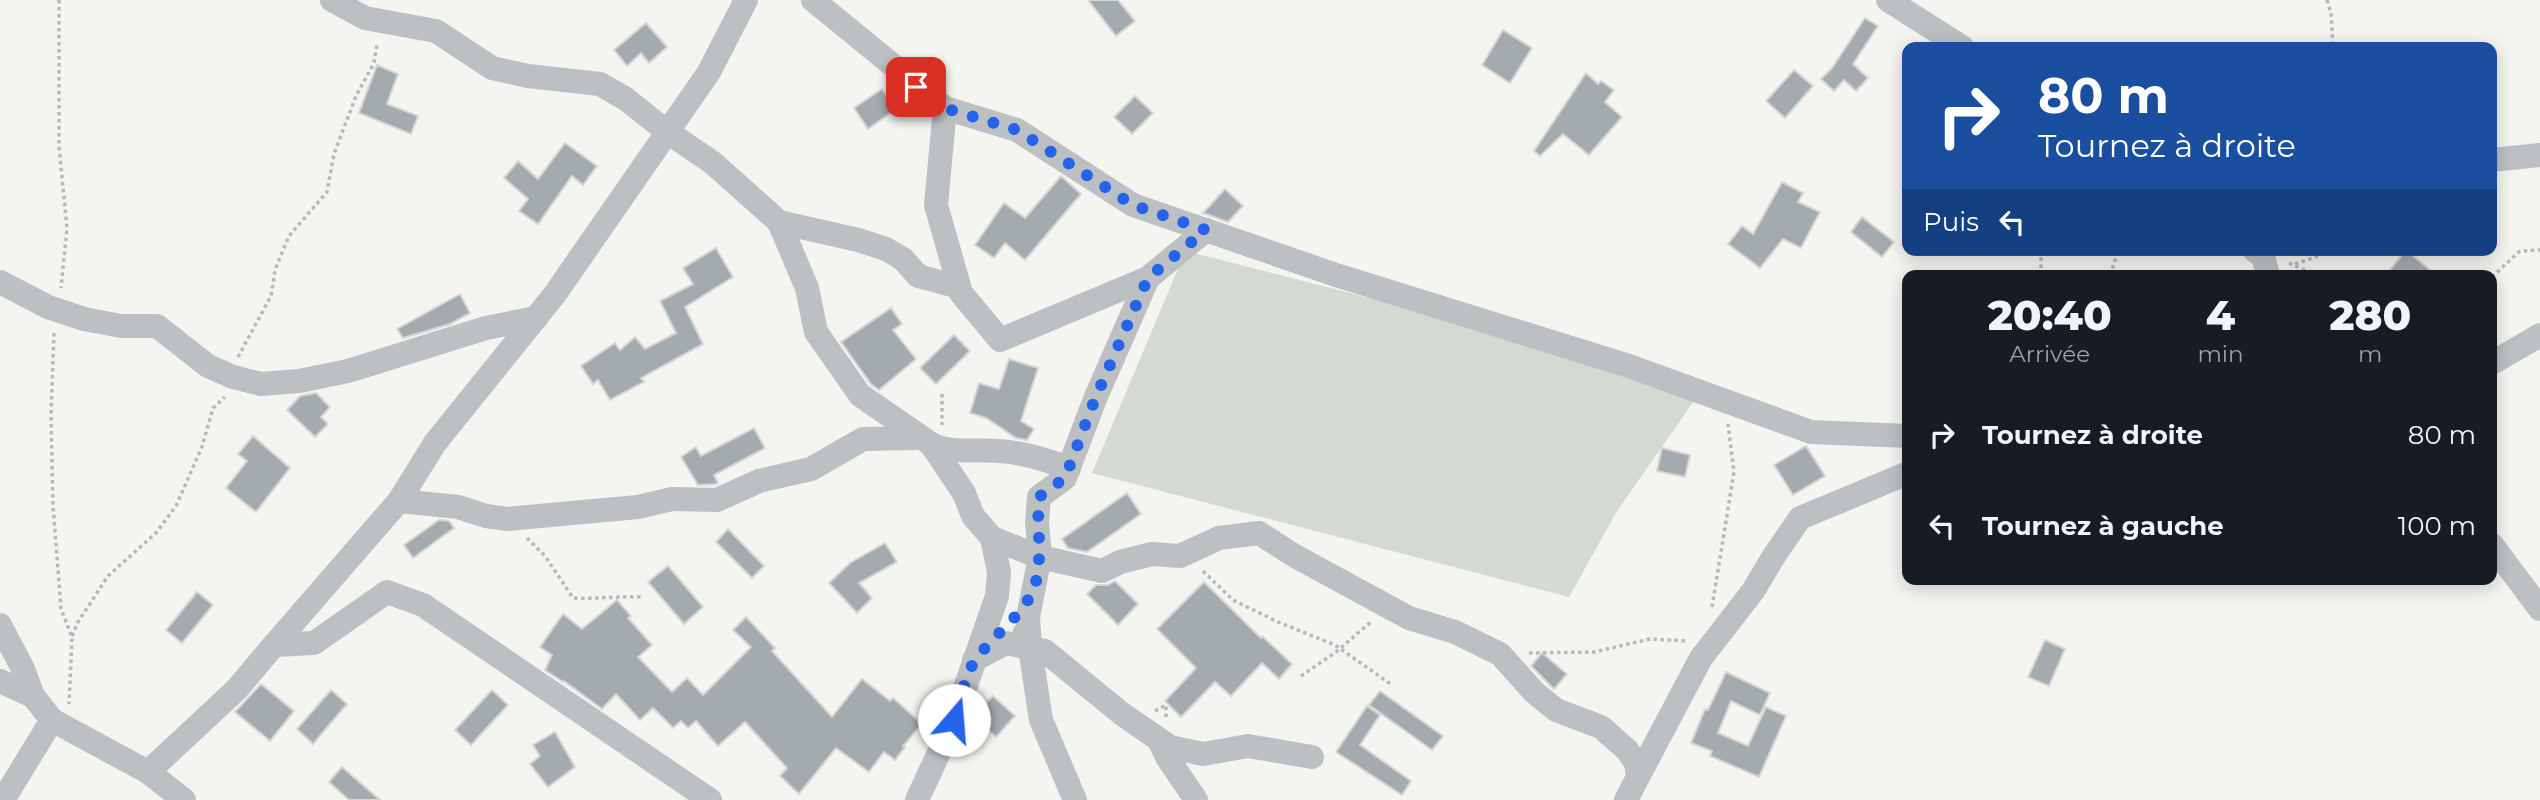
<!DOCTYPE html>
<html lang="fr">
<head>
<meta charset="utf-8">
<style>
	body { margin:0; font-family:Montserrat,sans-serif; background:#20242c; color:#f1f3f6; height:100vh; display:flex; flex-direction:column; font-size:26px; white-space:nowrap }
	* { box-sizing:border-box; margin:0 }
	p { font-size:23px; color:#9ea1a6 }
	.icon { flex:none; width:38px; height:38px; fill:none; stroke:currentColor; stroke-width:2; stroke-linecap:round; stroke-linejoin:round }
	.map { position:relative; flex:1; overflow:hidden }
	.panel { position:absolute; left:1902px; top:270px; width:595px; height:315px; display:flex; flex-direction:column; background:#171b24; border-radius:14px; box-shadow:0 4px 18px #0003 }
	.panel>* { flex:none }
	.hud { position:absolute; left:1902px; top:42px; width:595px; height:214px; border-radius:14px; box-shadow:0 4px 18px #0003; background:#1a4fa0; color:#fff; overflow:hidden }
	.pin { position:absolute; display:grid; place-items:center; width:60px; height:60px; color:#fff; margin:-30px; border-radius:14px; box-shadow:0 4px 10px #0006 }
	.me { position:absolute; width:77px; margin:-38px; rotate:18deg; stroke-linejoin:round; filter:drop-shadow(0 0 5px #0008) }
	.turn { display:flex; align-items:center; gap:24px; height:147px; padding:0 21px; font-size:32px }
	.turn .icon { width:91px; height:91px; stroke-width:2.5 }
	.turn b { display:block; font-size:49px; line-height:60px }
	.then { display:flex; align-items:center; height:66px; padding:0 21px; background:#0003; gap:14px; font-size:26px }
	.eta { display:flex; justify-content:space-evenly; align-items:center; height:119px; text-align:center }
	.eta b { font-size:42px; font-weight:800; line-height:49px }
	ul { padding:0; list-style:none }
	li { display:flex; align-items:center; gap:21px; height:91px; padding:0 21px }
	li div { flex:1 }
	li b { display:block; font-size:26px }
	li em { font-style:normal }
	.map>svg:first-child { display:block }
	.green { fill:#d4d9d1 }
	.building { fill:#a4abaf; stroke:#d6d6d4; stroke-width:2 }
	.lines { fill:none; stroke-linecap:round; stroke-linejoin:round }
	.path { stroke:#b6b9bb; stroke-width:3.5; stroke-dasharray:3.5 3.5; stroke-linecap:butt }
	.minor { stroke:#bcc0c2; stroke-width:24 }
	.route { stroke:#2563eb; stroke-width:12; stroke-dasharray:0 21.6 }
</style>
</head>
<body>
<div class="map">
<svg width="2540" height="800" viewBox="0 0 2540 800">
	<rect width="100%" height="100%" fill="#f4f4f1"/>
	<!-- green -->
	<path class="green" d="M1194,253L1385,302L1696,398L1617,511L1569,597L1092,473L1180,264Z"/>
	<!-- building -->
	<g class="building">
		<path d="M1088,0H1118L1135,21L1116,36Z"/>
		<path d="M1865,18L1878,26L1853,64L1868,78L1856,91L1844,80L1834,91L1821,79L1832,68Z"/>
		<path d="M646,23L667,47L649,63L641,53L627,66L614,50Z"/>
		<path d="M1503,30L1532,48L1510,83L1482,65Z"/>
		<path d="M377,65L398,74L387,104L418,116L411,134L359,113Z"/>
		<path d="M1794,70L1813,86L1785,118L1766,101Z"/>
		<path d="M1586,73L1598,84L1601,81L1614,90L1605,102L1622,117L1589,155L1563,134L1540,156L1534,151Z"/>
		<path d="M882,89L896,109L868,129L854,108Z"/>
		<path d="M1135,96L1153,113L1132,134L1114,117Z"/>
		<path d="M565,143L597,166L583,185L572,176L538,224L519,211L528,199L504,178L518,161L538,179Z"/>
		<path d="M1061,176L1081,194L1025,260L1005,243L994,258L975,245L1004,203L1025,218Z"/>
		<path d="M1782,182L1803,193L1798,202L1820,212L1801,248L1783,239L1760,268L1728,244L1742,226L1753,234Z"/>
		<path d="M1225,189L1243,206L1228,222L1203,213Z"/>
		<path d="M1862,217L1894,242L1882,257L1851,232Z"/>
		<path d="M716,248L733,277L685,307L703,344L641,378L644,382L610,400L598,380L593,384L581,366L615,343L620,350L635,337L645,349L676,333L660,301L693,284L683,268Z"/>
		<path d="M2406,250L2436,275H2386Z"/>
		<path d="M460,294L470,313L450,324L403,338L397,329Z"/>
		<path d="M891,308L902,324L893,330L916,359L879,390L871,384L841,342Z"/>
		<path d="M954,335L970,351L936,384L920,368Z"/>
		<path d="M1009,359L1038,368L1021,421L1034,429L1027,440L1016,438L986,418L970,413L979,383L999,389Z"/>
		<path d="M316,393L330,407L321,417L328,424L315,437L287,410L300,396Z"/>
		<path d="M754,428L765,448L714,475L718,483L716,484L698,485L681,457L696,447L701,456Z"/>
		<path d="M253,436L290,468L256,512L226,488L247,461L238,454Z"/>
		<path d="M1806,446L1825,476L1793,495L1774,465Z"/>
		<path d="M1662,448L1690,455L1685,477L1657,471Z"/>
		<path d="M1127,493L1141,514L1087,552L1068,548L1062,539Z"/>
		<path d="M439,520L449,521L454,528L413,558L404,545Z"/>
		<path d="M728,529L764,566L752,578L716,542Z"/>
		<path d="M885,543L897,562L859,583L872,598L857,613L829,583L850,563Z"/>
		<path d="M668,566L703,607L684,624L648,582Z"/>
		<path d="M1115,581L1138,604L1118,625L1087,594L1096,585H1108Z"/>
		<path d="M1204,582L1261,638L1262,636L1292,664L1279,679L1262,663L1231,696L1215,682L1181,717L1165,701L1196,668L1157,629Z"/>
		<path d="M197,592L213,605L182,643L166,630Z"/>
		<path d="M617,600L631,616L628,618L652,645L638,657L672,692L687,678L703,695L751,647L733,630L746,617L775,648L772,651L832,717L862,679L890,701L893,698L922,724L903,746L905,747L895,760L884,752L869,772L836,748L799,794L780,776L787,768L745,722L718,746L696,721L688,728L681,721L673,728L653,708L640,720L616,694L602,709L564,681L563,682L545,670L552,655L540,647L563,614L582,629Z"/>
		<path d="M2045,640L2065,649L2049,686L2028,677Z"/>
		<path d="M1542,653L1567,674L1554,689L1531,666Z"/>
		<path d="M1726,672L1770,693L1760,715L1731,701L1718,733L1748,746L1766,707L1786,716L1759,777L1710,756L1712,751L1691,743L1705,709L1708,710Z"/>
		<path d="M261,684L294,711L270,741L235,712Z"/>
		<path d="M331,690L347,704L313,744L297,729Z"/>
		<path d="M492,690L508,705L471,745L455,730Z"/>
		<path d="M1380,691L1443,736L1432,750L1369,705Z"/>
		<path d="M993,696L1015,716L996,737L974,716Z"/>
		<path d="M1367,706L1380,715L1360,745L1411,781L1402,795L1336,752Z"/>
		<path d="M555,732L575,767L548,787L530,764L540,756L533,745Z"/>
		<path d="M342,767L380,800H349L329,782Z"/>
	</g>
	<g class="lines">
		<!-- path -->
		<g class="path">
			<path d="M59,0V147L67,228L61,288"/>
			<path d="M2327,0L2331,13L2333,47"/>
			<path d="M2289,263L2315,275"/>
			<path d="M2295,264L2336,250"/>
			<path d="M2041,275V250"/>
			<path d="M2110,275L2118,252"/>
			<path d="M2492,277L2520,251L2540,250"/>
			<path d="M54,333L51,415L53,505L61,609L72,637L69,704"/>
			<path d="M238,357L271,296L275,270L289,236L327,192L334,154L356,96L374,63L377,44"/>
			<path d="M942,394V425"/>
			<path d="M527,538L545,556L573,598C596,599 619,596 642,597"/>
			<path d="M1203,571L1233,600L1278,622L1335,645L1392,685"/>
			<path d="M1712,607L1734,472L1728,424"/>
			<path d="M72,636L78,622L108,576L156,533L176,506L202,447L213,408L225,397"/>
			<path d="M1529,653L1594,652L1650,639L1688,641"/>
			<path d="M1301,676L1336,652L1372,621"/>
			<path d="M1155,711L1166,705V719"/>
		</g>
		<!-- minor -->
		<g class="minor">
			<path d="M332,0L365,18L436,31L492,68L528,76L600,84L626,99L666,131L713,163L779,222L807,288L816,332L860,395L931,444L964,493L973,516L992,538L1040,557L1102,571L1120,562L1152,554L1180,556L1219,538L1259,533L1295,556L1409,618L1455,632L1500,654L1534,692L1556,710L1601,727L1627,750L1636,763L1638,777L1626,800"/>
			<path d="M813,0L945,108L936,205L961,293L1000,340L1148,278L1095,399L1065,478L1039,497L1037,522L1040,557L1028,617L1030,648"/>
			<path d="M1888,0L1962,47"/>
			<path d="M945,108L1017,130L1133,205L1336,275L1629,366L1811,432L1908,436"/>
			<path d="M2492,160L2540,155"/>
			<path d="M779,222L858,240L886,249L903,259L918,276L959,287"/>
			<path d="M2254,250L2263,256L2268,275"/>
			<path d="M1148,278L1206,230"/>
			<path d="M0,282L48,307L84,319L121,326H157L208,366L233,377L261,384L299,381L348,371L486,328L536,318"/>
			<path d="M2492,363L2540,335"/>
			<path d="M931,444C951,454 976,449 998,451C1022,452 1046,460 1069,468"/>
			<path d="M399,501L458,507L486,516L507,519L638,507L672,499L717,500L759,481L811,469L863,439L920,438"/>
			<path d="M2492,545L2540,609"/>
			<path d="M0,625L23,669L33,696L52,720L148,772L184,800"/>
			<path d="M1024,634L1030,648L1041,720L1075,800"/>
			<path d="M274,645L399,501L435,443L555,294L709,72L746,0"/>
			<path d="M974,660L1006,643L1045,651L1122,714L1170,747L1203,754L1248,746L1312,757"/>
			<path d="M0,681L33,696"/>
			<path d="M1159,740L1167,757L1196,800"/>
			<path d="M148,772L237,689L274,645L314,643L387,592L423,605L710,800"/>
			<path d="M1638,777L1701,658L1753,591L1774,556L1800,518L1908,473"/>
			<path d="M3,800L52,720"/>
			<path d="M917,800L954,720L997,596L999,572L992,538"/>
		</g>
	</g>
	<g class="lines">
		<!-- route -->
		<path class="route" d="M916,87L945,108L1017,130L1133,205L1206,230L1148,278L1095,399L1065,478L1039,497C1036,527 1044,559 1034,588C1025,613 992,637 976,659C966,672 960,703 954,720"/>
	</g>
</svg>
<div class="pin" style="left:916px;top:87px;background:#d93025"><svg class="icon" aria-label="arrive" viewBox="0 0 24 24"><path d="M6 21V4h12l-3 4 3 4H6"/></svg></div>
<svg class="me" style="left:954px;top:720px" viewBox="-20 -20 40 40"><circle r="19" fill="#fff"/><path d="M0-13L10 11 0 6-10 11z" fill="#2563eb"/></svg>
<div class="hud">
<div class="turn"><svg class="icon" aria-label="right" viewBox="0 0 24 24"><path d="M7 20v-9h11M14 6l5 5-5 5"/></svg><div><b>80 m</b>Tournez à droite</div></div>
<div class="then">Puis<svg class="icon" aria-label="left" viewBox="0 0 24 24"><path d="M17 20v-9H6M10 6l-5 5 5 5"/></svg></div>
</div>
<section class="panel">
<div class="eta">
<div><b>20:40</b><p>Arrivée</p></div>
<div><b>4</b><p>min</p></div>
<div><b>280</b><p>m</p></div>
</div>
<ul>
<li><svg class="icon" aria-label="right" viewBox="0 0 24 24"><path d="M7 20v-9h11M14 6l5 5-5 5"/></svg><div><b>Tournez à droite</b></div><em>80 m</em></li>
<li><svg class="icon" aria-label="left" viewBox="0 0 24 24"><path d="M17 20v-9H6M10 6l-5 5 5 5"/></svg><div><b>Tournez à gauche</b></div><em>100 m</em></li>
</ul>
</section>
</div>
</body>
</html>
